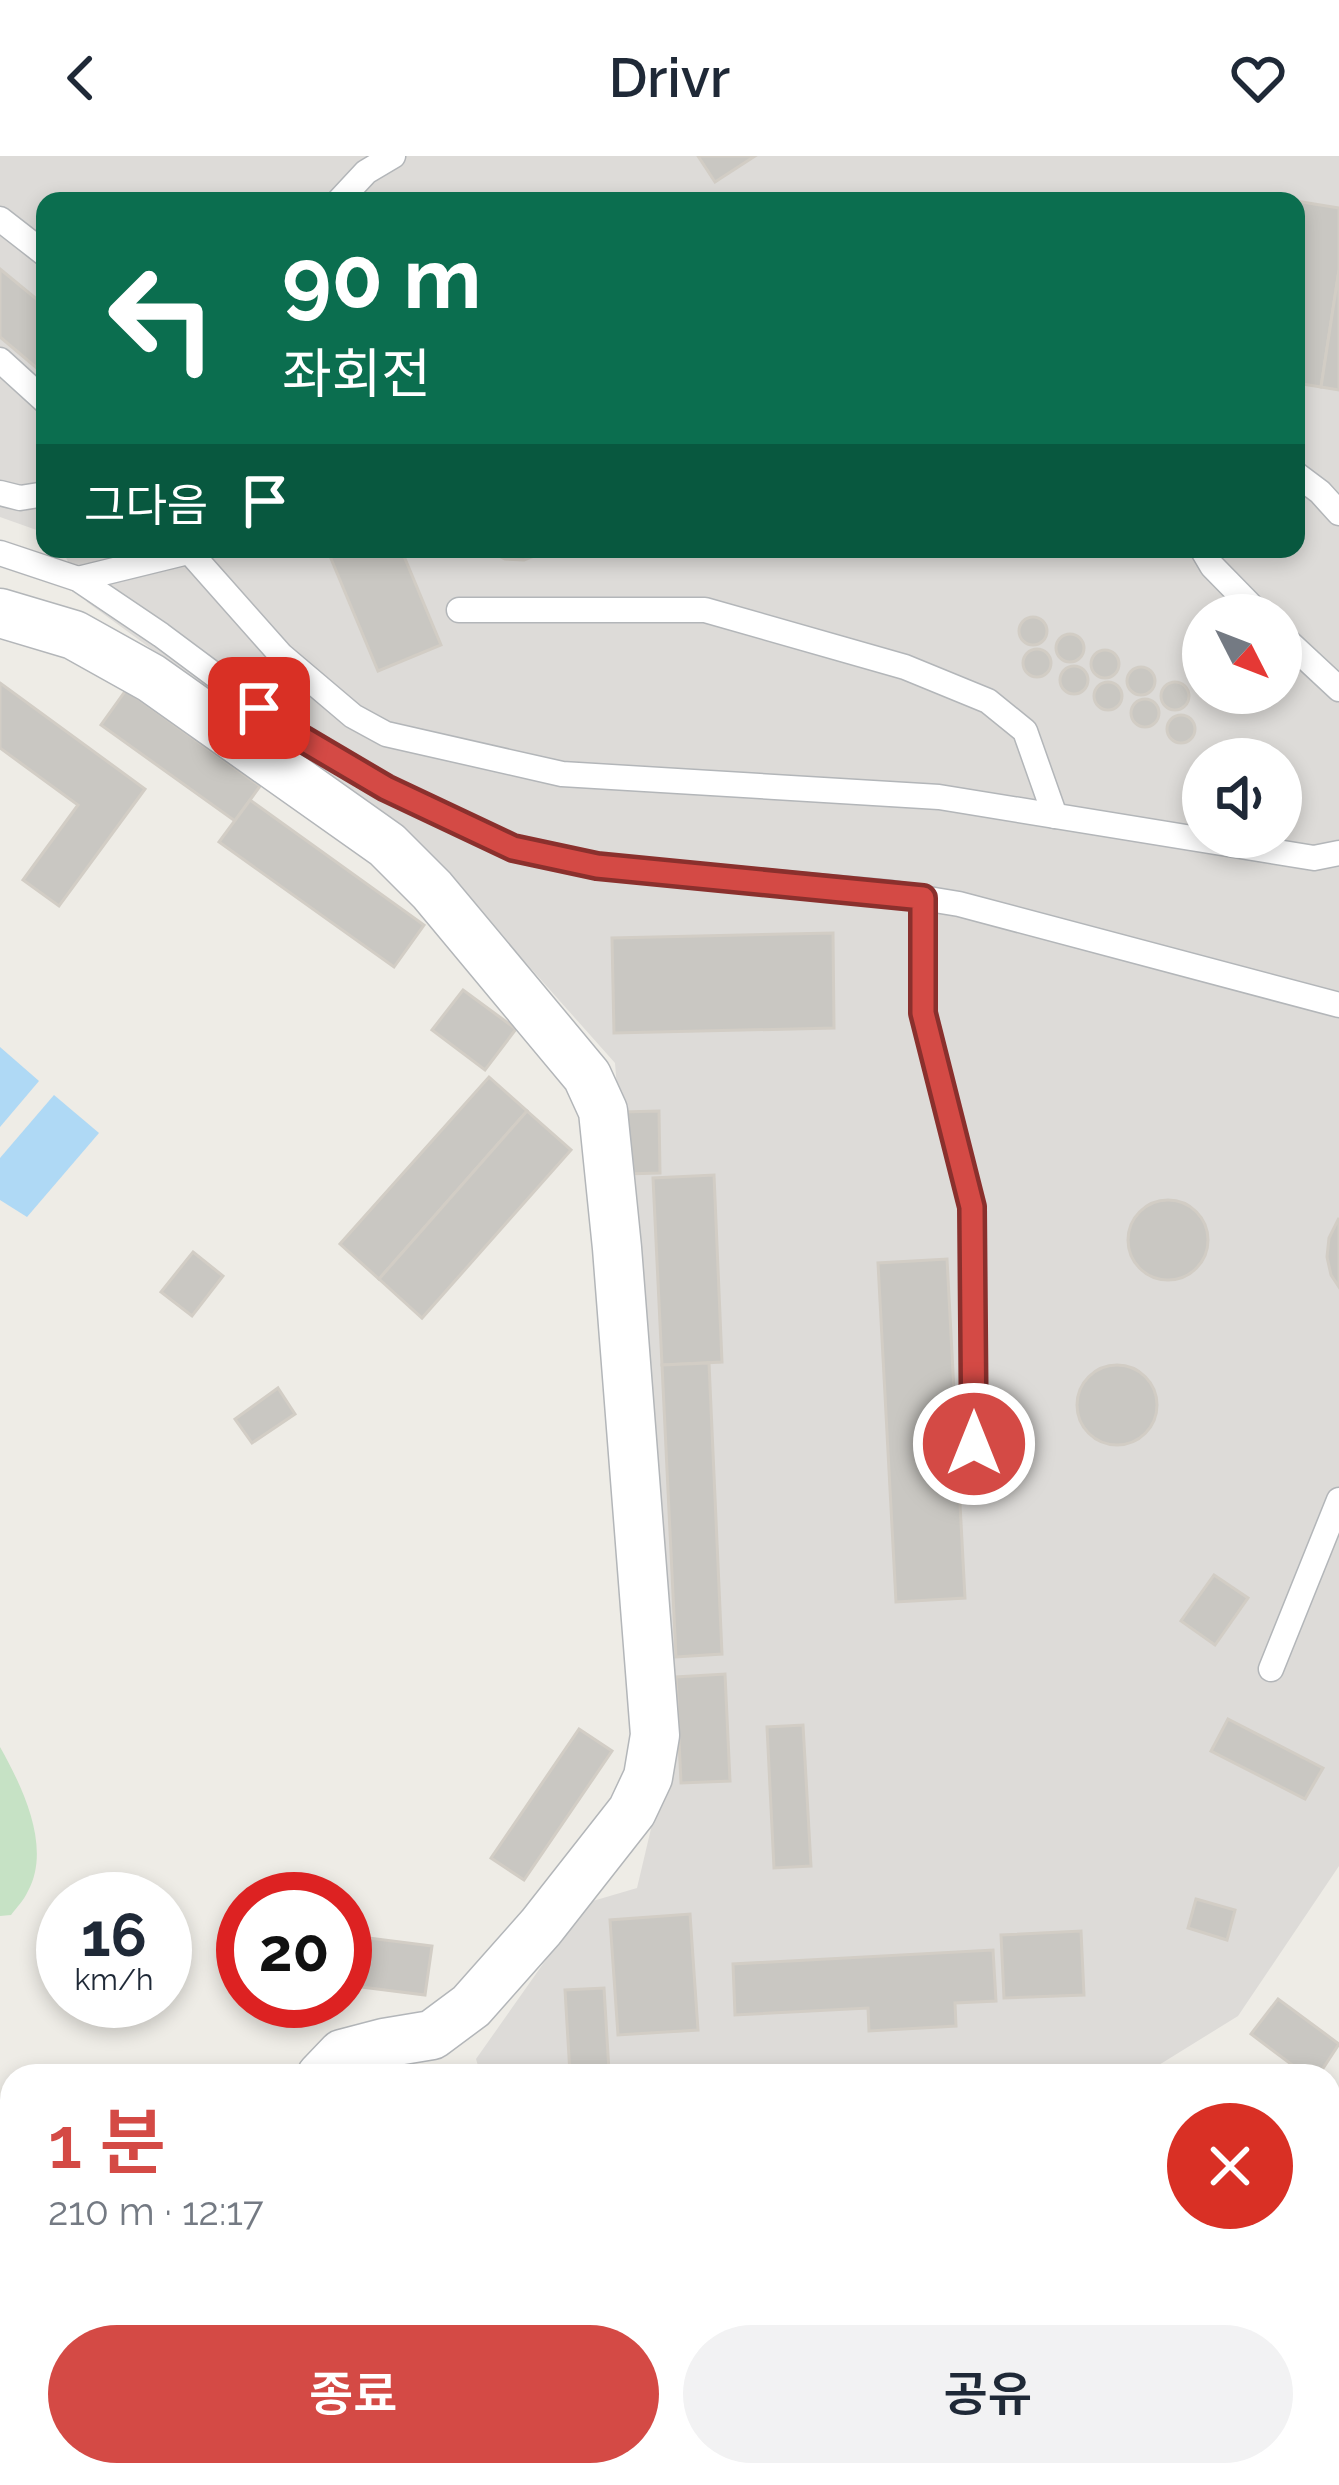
<!DOCTYPE html>
<html lang="ko">
<head>
<meta charset="utf-8">
<style>
	body { margin:0; font-family:Raleway,"Noto Sans KR",sans-serif; background:#f2f2f3; color:#1f2937; height:100vh; display:flex; flex-direction:column; font-size:45px; white-space:nowrap }
	* { box-sizing:border-box; margin:0 }
	p { font-size:39px; color:#747a83 }
	.icon { flex:none; width:66px; height:66px; fill:none; stroke:currentColor; stroke-width:2; stroke-linecap:round; stroke-linejoin:round }
	.map { position:relative; flex:1; overflow:hidden }
	.details { position:absolute; left:0px; top:1908px; width:1341px; height:423px; display:flex; flex-direction:column; background:#fff; border-radius:36px 36px 0 0; box-shadow:0 6px 18px #0003 }
	.details>* { flex:none }
	.hud { position:absolute; left:36px; top:36px; width:1269px; height:366px; border-radius:24px; box-shadow:0 6px 18px #0003; background:#0b6e4f; color:#fff; overflow:hidden }
	.needle { width:78px; rotate:132deg }
	.buttons { position:absolute; left:1182px; top:438px; display:grid; gap:24px }
	.buttons a { display:grid; place-items:center; width:120px; height:120px; border-radius:50%; background:#fff; box-shadow:0 6px 18px #0003; font-size:60px }
	.speed { position:absolute; left:36px; top:1716px; display:flex; gap:24px; font-size:60px; font-weight:700; text-align:center }
	.speed>* { display:grid; place-content:center; width:156px; height:156px; border-radius:50%; background:#fff; box-shadow:0 6px 18px #0003; line-height:1 }
	.speed small { font-size:30px; font-weight:400 }
	.speed .limit { border:18px solid #d22; background:#fff; color:#111 }
	.pin { position:absolute; display:grid; place-items:center; width:102px; height:102px; color:#fff; margin:-51px; border-radius:24px; box-shadow:0 6px 18px #0006 }
	.me { position:absolute; width:132px; margin:-66px; rotate:0deg; stroke-linejoin:round; filter:drop-shadow(0 0 9px #0008) }
	.turn { display:flex; align-items:center; gap:42px; height:252px; padding:0 48px; font-size:54px }
	.turn .icon { width:156px; height:156px; stroke-width:2.5 }
	.turn b { display:block; font-size:84px; line-height:102px }
	.then { display:flex; align-items:center; height:114px; padding:0 48px; background:#0003; gap:24px; font-size:45px }
	.round { display:grid; place-items:center; flex:none; width:126px; height:126px; border-radius:63px; background:#f2f2f3 }
	.head { display:flex; align-items:center; justify-content:space-between; height:204px; padding:0 48px }
	h1 { font-size:72px; font-weight:600; line-height:90px; color:#d44a45 }
	.action { display:flex; gap:24px; margin-top:auto; padding:24px 48px }
	.action a { flex:1; height:138px; border-radius:72px; background:#d44a45; color:#fff; font-size:48px; font-weight:600; line-height:138px; text-align:center }
	.action a+a { background:#f2f2f3; color:#1f2937 }
	header { display:flex; justify-content:space-between; align-items:center; height:156px; padding:0 48px; background:#fff; font-size:54px; font-weight:600 }
	.map>svg:first-child { display:block }
	.industrial { fill:#dddbd8; fill-rule:evenodd }
	.green { fill:#c6e2c5 }
	.water { fill:#afd9f5 }
	.building { fill:#c9c7c2; stroke:#d2cdc5; stroke-width:3 }
	.lines { fill:none; stroke-linecap:round; stroke-linejoin:round }
	.service-casing { stroke:#b3b6b9; stroke-width:27 }
	.minor-casing { stroke:#b3b6b9; stroke-width:51 }
	.service { stroke:#fff; stroke-width:24 }
	.minor { stroke:#fff; stroke-width:48 }
	.route-casing { stroke:#8a302d; stroke-width:30 }
	.route { stroke:#d44a45; stroke-width:21 }
</style>
</head>
<body>
<header><svg class="icon" aria-label="back" viewBox="0 0 24 24"><path d="M15 5l-7 7 7 7"/></svg>Drivr<svg class="icon" aria-label="heart" viewBox="0 0 24 24"><path d="M12 20l-8-8c-3-5 5-10 8-4 3-6 11-1 8 4z"/></svg></header>
<div class="map">
<svg width="1339" height="2329" viewBox="0 0 1339 2329">
	<rect width="100%" height="100%" fill="#eeece6"/>
	<!-- industrial -->
	<path class="industrial" d="M0,0H1339V1710L1238,1860L1154,1912L940,1920H481L476,1903L586,1747L637,1732L671,1588L615,907L421,689L87,446L62,393H1296V45H45V377L0,361ZM1203,459H1281V537H1203ZM1203,603H1281V681H1203Z"/>
	<!-- green -->
	<path class="green" d="M0,1591C22,1630 52,1691 28,1735C24,1744 17,1751 11,1759L0,1760Z"/>
	<!-- water -->
	<g class="water">
		<path d="M0,891L39,925L0,971Z"/>
		<path d="M54,939L99,977L27,1061L0,1044V1002Z"/>
	</g>
	<!-- building -->
	<g class="building">
		<path d="M698,0H755L715,26Z"/>
		<path d="M1296,45L1339,52V114L1321,231L1296,227Z"/>
		<path d="M0,113L45,150V219L0,181Z"/>
		<path d="M1339,114V234L1321,231Z"/>
		<path d="M327,393H401L441,489L378,515Z"/>
		<path d="M485,393H552L524,404L505,403Z"/>
		<circle cx="1033" cy="475" r="14"/>
		<circle cx="1070" cy="492" r="14"/>
		<circle cx="1037" cy="507" r="14"/>
		<circle cx="1105" cy="508" r="14"/>
		<circle cx="1074" cy="524" r="14"/>
		<circle cx="1141" cy="525" r="14"/>
		<circle cx="1108" cy="540" r="14"/>
		<circle cx="1175" cy="540" r="14"/>
		<path d="M0,527L145,633L59,750L23,724L78,649L0,592Z"/>
		<path d="M126,534L260,630L235,665L101,569Z"/>
		<circle cx="1145" cy="557" r="14"/>
		<circle cx="1181" cy="573" r="14"/>
		<path d="M250,644L424,769L394,811L219,686Z"/>
		<path d="M833,777L834,872L614,877L612,782Z"/>
		<path d="M463,834L516,873L485,914L432,874Z"/>
		<path d="M489,921L527,955L379,1123L340,1088Z"/>
		<path d="M527,955L571,994L422,1162L379,1123Z"/>
		<path d="M659,955L660,1017L624,1018L623,956Z"/>
		<path d="M714,1019L722,1206L662,1209L653,1022Z"/>
		<circle cx="1168" cy="1084" r="40"/>
		<path d="M1339,1062V1131L1331,1119L1327,1101L1329,1082Z"/>
		<path d="M193,1096L223,1120L192,1160L161,1136Z"/>
		<path d="M947,1103L965,1442L896,1446L878,1107Z"/>
		<path d="M709,1207L722,1498L676,1501L662,1209Z"/>
		<circle cx="1117" cy="1249" r="40"/>
		<path d="M278,1232L295,1258L252,1287L235,1263Z"/>
		<path d="M1214,1419L1248,1442L1215,1489L1181,1465Z"/>
		<path d="M725,1518L730,1625L681,1627L676,1521Z"/>
		<path d="M1228,1563L1323,1612L1305,1643L1211,1595Z"/>
		<path d="M803,1569L811,1710L774,1712L767,1571Z"/>
		<path d="M579,1573L612,1595L524,1724L491,1702Z"/>
		<path d="M1196,1743L1235,1754L1227,1784L1188,1772Z"/>
		<path d="M690,1758L698,1874L618,1879L610,1764Z"/>
		<path d="M1081,1775L1084,1839L1004,1842L1001,1779Z"/>
		<path d="M345,1779L432,1790L425,1839L345,1829Z"/>
		<path d="M993,1794L996,1845L955,1847L956,1870L869,1875L868,1852L735,1859L733,1808Z"/>
		<path d="M604,1832L609,1915L570,1918L565,1834Z"/>
		<path d="M1278,1843L1339,1888L1318,1920H1307L1251,1878Z"/>
		<path d="M1048,2319H1084L1083,2329H1046Z"/>
	</g>
	<g class="lines">
		<defs>
			<g id="service">
				<path d="M339,45L366,16L393,0"/>
				<path d="M0,63L45,98"/>
				<path d="M0,204L45,245"/>
				<path d="M1296,318L1320,336L1339,357"/>
				<path d="M0,337L20,342L45,338"/>
				<path d="M187,393L281,499L353,560L386,578L562,618L939,641L1314,702L1339,697"/>
				<path d="M1202,393L1212,410L1260,459"/>
				<path d="M0,397L78,423L161,479L291,576L386,632L513,692L597,710L892,737L959,748L1339,849"/>
				<path d="M78,423L188,396"/>
				<path d="M459,454H705L905,511L988,545L1025,575L1055,660"/>
				<path d="M1281,479L1339,533"/>
				<path d="M923,742V857L972,1050L973,1288"/>
				<path d="M1271,1513L1339,1344"/>
				<path d="M6,2329L12,2313"/>
			</g>
			<path id="minor" d="M0,457L74,479L151,522L387,689L432,734L587,920L603,955L617,1092L655,1579L648,1621L632,1655L541,1771L471,1850L432,1879L384,1887L342,1898L321,1920"/>
		</defs>
		<!-- service casing -->
		<use href="#service" class="service-casing"/>
		<!-- minor casing -->
		<use href="#minor" class="minor-casing"/>
		<!-- service -->
		<use href="#service" class="service"/>
		<!-- minor -->
		<use href="#minor" class="minor"/>
	</g>
	<g class="lines">
		<defs>
			<path id="route" d="M259,552L291,576L386,632L513,692L597,710L923,742V857L972,1051L974,1288"/>
		</defs>
		<!-- route casing -->
		<use href="#route" class="route-casing"/>
		<!-- route -->
		<use href="#route" class="route"/>
	</g>
</svg>
<div class="buttons">
<a><svg class="needle" viewBox="-14 -14 28 28"><path d="M0-13l5 13h-10z" fill="#e53935"/><path d="M0 13l5-13h-10z" fill="#747a83"/></svg></a>
<a><svg class="icon" aria-label="sound" viewBox="0 0 24 24"><path d="M4 9h4l5-4v14l-5-4H4zM17 9q2 3 0 6"/></svg></a>
</div>
<div class="speed"><div>16<small>km/h</small></div><div class="limit">20</div></div>
<div class="pin" style="left:259px;top:552px;background:#d93025"><svg class="icon" aria-label="arrive" viewBox="0 0 24 24"><path d="M6 21V4h12l-3 4 3 4H6"/></svg></div>
<svg class="me" style="left:974px;top:1288px" viewBox="-20 -20 40 40"><circle r="17" fill="#d44a45" stroke="#fff" stroke-width="3"/><path d="M0-11L8 9 0 5-8 9z" fill="#fff"/></svg>
<div class="hud">
<div class="turn"><svg class="icon" aria-label="left" viewBox="0 0 24 24"><path d="M17 20v-9H6M10 6l-5 5 5 5"/></svg><div><b>90 m</b>좌회전</div></div>
<div class="then">그다음<svg class="icon" aria-label="arrive" viewBox="0 0 24 24"><path d="M6 21V4h12l-3 4 3 4H6"/></svg></div>
</div>
<section class="details">
<div class="head"><div><h1>1 분</h1><p>210 m · 12:17</p></div><a class="round" style="background:#d93025;color:#fff"><svg class="icon" aria-label="close" viewBox="0 0 24 24"><path d="M6 6l12 12M18 6L6 18"/></svg></a></div>
<div class="action"><a>종료</a><a>공유</a></div>
</section>
</div>
</body>
</html>
